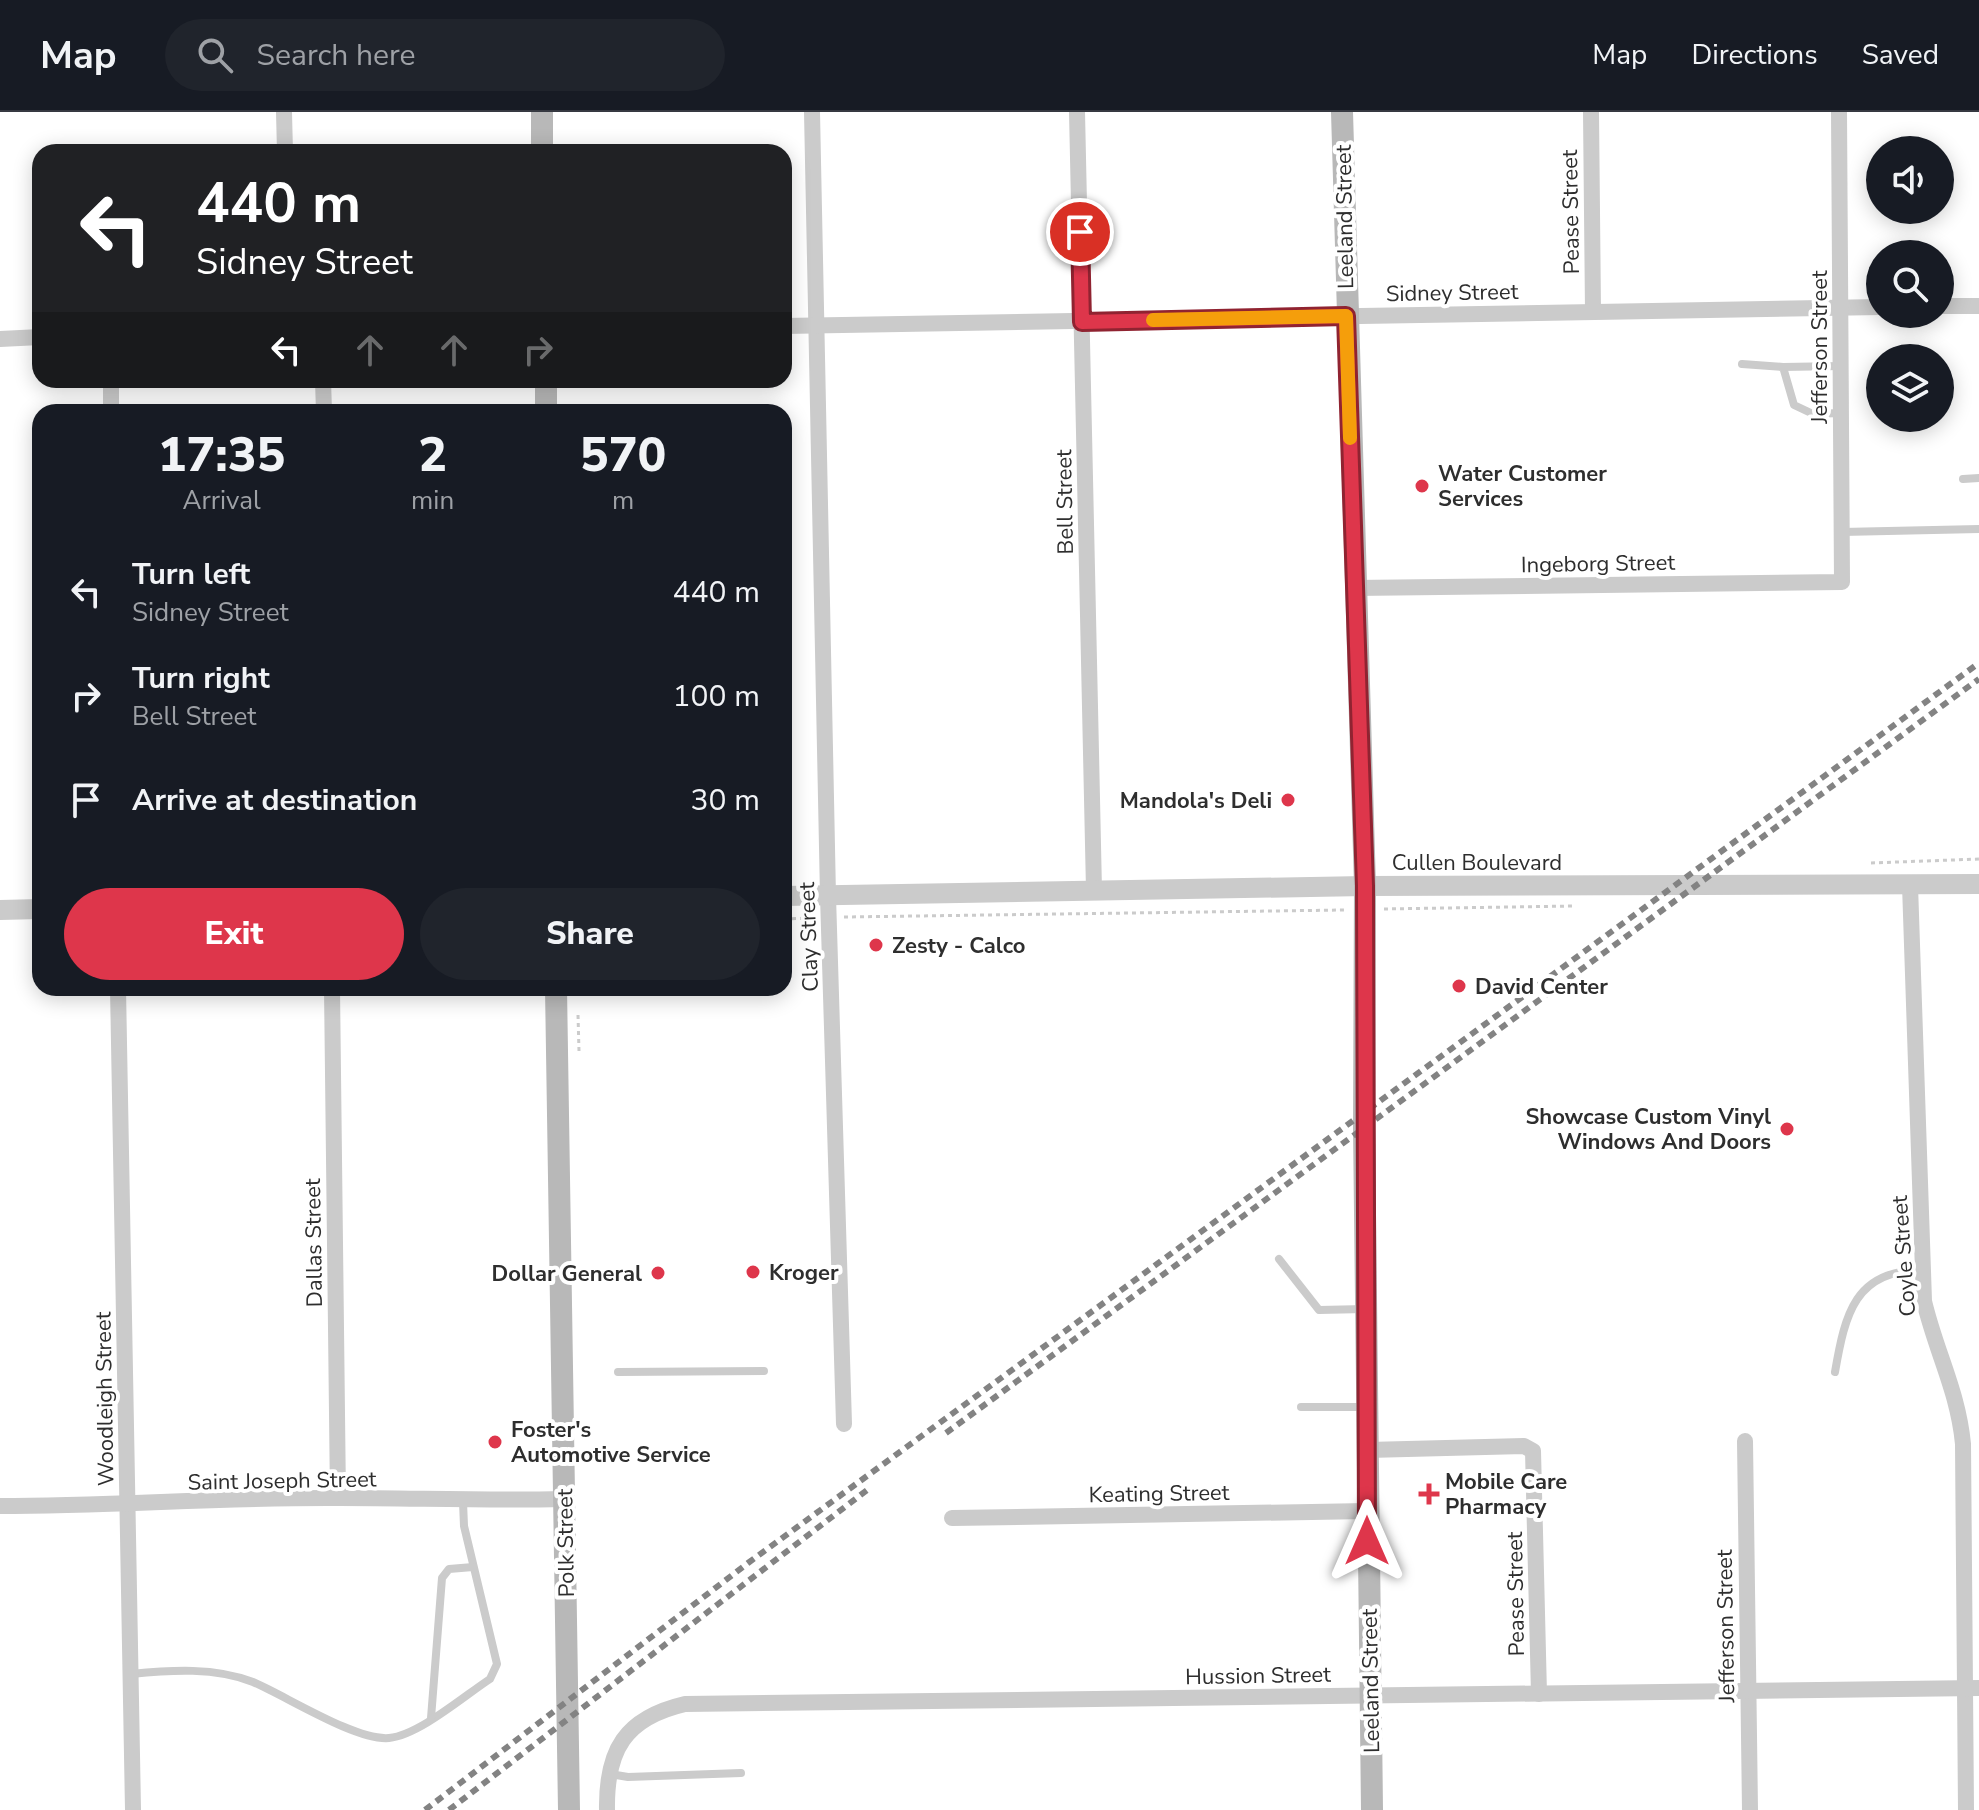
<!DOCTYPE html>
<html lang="en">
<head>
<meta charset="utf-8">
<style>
	body { margin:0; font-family:"Nunito Sans",sans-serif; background:#20242c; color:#f1f3f6; height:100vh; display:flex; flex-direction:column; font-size:30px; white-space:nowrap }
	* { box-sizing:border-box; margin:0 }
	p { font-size:26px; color:#9ea1a6 }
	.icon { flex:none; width:44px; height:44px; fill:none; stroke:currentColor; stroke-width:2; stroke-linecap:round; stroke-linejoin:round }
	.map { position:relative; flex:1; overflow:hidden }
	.details { position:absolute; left:32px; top:292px; width:760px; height:592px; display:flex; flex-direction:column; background:#171b24; border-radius:24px; box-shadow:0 4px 20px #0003 }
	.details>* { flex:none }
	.hud { position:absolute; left:32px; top:32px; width:760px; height:244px; border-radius:24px; box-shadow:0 4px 20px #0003; background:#202124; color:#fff; overflow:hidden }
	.fabs { position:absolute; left:1866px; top:24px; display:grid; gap:16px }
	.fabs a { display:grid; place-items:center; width:88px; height:88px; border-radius:50%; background:#171b24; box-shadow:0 4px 20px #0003; font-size:40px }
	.pin { position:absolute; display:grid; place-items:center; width:68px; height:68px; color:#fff; margin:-34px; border:4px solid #fff; border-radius:50%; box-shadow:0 2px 8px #0007 }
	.me { position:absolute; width:88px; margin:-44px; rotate:0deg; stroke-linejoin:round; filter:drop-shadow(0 0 6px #0008) }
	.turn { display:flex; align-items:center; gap:28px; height:168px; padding:0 32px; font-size:36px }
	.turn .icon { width:104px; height:104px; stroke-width:2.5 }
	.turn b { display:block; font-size:56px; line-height:68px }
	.lanes { display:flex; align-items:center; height:76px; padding:0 32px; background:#0003; justify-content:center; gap:40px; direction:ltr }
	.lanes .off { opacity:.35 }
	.eta { display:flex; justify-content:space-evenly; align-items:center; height:136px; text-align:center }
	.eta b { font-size:48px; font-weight:800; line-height:56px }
	.cta { display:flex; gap:16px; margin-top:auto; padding:16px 32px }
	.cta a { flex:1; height:92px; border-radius:48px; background:#de364b; color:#fff; font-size:32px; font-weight:800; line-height:92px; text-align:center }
	.cta a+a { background:#20242c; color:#f1f3f6 }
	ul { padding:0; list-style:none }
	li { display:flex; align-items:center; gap:24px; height:104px; padding:0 32px }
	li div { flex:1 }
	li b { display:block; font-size:30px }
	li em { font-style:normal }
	header { display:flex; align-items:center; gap:48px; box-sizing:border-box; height:112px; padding:0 40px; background:#171b24; border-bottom:2px solid #363941 }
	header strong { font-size:38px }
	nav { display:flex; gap:44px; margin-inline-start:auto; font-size:28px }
	.search { width:560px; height:72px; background:#20242c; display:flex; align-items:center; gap:20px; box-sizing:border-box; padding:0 28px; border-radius:44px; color:#9ea1a6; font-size:30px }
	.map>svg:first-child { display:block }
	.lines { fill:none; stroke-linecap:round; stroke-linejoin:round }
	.path { stroke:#cbcbcb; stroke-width:3; stroke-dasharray:4 4; stroke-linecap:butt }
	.service { stroke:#cbcbcb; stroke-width:8 }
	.minor { stroke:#cbcbcb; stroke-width:16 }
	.tertiary { stroke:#cbcbcb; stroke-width:20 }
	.secondary { stroke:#b8b8b8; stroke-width:22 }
	.rail { stroke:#838383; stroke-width:6; stroke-dasharray:8 6; stroke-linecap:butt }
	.route-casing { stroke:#902331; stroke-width:20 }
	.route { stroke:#de364b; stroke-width:14 }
	.slow { stroke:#f59e0b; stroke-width:14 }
	.poi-dot { fill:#de364b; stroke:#fff; stroke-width:3 }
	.labels { text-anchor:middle; stroke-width:8; stroke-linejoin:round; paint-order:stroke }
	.street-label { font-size:22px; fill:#2e2e2e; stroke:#fff }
	.poi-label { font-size:22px; font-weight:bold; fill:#2e2e2e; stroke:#fff; text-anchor:start }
</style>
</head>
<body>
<header>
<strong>Map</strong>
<div class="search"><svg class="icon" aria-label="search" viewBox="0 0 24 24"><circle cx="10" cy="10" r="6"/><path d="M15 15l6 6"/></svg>Search here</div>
<nav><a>Map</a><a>Directions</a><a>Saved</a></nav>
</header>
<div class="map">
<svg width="1979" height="1698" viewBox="0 0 1979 1698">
	<rect width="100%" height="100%" fill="#fff"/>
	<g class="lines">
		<!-- path -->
		<g class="path">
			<path d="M1871,751L1979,747"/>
			<path d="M1384,797L1572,794"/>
			<path d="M844,805L1344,798"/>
			<path d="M784,807L812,806"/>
			<path d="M578,903L579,939"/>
		</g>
		<!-- service -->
		<g class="service">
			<path d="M1742,252L1783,255L1794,293L1813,302L1840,301"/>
			<path d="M1783,255L1841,254"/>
			<path d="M1963,367L1979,366"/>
			<path d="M1842,420L1979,417"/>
			<path d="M1279,1147L1319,1198L1365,1197"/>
			<path d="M618,1260L764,1259"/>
			<path d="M1835,1260C1845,1202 1855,1158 1922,1158"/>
			<path d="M1301,1295H1367"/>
			<path d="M131,1562C171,1558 215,1555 253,1570C286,1584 356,1629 389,1626C419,1623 464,1584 490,1567L497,1552L464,1414L463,1390"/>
			<path d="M431,1606L442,1466L449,1457L473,1455"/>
			<path d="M610,1662L628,1665L741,1661"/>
		</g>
		<!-- minor -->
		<g class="minor">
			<path d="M284,0L285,40"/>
			<path d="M812,0L828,784L844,1312"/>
			<path d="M1077,0L1094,778"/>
			<path d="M1591,0L1593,199"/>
			<path d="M1940,194H1979"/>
			<path d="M784,214L1880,195"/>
			<path d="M0,227L40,225"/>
			<path d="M111,268V300"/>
			<path d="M323,268L324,300"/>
			<path d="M1354,476L1842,470L1839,0"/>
			<path d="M1910,773L1924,1189C1936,1240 1958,1279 1963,1332L1966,1698"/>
			<path d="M118,876L133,1698"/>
			<path d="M332,876L338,1386"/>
			<path d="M1745,1329L1750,1698"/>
			<path d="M1368,1338L1524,1334L1533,1339L1539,1582"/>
			<path d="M0,1394C113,1394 227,1385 340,1386C415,1386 489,1389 564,1387"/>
			<path d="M952,1406L1367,1399"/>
			<path d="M607,1698C606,1638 625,1606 685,1592L1979,1576"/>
		</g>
		<!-- tertiary -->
		<g class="tertiary">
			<path d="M784,784L1365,774L1979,772"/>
			<path d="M0,798L40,797"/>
		</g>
		<!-- secondary -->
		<g class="secondary">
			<path d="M542,0V40"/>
			<path d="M1342,0L1365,774L1364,1016L1372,1698"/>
			<path d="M546,268V300"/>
			<path d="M556,876L569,1698"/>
		</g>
		<!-- rail -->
		<g class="rail">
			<path d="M946,1321L1979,567"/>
			<path d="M425,1698L748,1451L1979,551"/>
			<path d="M449,1698L871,1375"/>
		</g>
	</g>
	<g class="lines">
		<defs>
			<path id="route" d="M1080,120L1082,210L1346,204L1365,774L1367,1429"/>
		</defs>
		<!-- route casing -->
		<use href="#route" class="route-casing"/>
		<!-- route -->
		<use href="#route" class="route"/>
		<!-- slow -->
		<path class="slow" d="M1153,208L1346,204L1350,326"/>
	</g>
	<!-- markers -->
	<g class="poi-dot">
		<circle cx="1422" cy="374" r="8"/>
		<circle cx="1288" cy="688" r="8"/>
		<circle cx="876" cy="833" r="8"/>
		<circle cx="1459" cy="874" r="8"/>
		<circle cx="1787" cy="1017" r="8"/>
		<circle cx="753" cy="1160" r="8"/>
		<circle cx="658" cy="1161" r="8"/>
		<circle cx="495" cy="1330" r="8"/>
		<path d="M1425 1370h8v8h8v8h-8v8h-8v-8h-8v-8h8z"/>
	</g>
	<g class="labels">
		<!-- street labels -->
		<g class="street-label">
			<text transform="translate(1570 100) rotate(-91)" y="8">Pease Street</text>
			<text transform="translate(1344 105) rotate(-91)" y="8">Leeland Street</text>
			<text transform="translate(1452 180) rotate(-1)" y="8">Sidney Street</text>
			<text transform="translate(1819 235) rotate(-90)" y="8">Jefferson Street</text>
			<text transform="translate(1064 390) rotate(-91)" y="8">Bell Street</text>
			<text transform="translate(1598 451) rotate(-1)" y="8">Ingeborg Street</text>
			<text x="1477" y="758">Cullen Boulevard</text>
			<text transform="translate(808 825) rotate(-92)" y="8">Clay Street</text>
			<text transform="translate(313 1131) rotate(-91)" y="8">Dallas Street</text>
			<text transform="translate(1903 1144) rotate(-94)" y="8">Coyle Street</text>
			<text transform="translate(104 1287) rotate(-91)" y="8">Woodleigh Street</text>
			<text transform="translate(282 1368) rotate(-1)" y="8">Saint Joseph Street</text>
			<text transform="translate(1159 1381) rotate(-1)" y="8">Keating Street</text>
			<text transform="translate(565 1431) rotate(-91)" y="8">Polk Street</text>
			<text transform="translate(1515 1482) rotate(-91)" y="8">Pease Street</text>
			<text transform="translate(1725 1514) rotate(-91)" y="8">Jefferson Street</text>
			<text transform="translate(1258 1563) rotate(-1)" y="8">Hussion Street</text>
			<text transform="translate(1370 1569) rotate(-91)" y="8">Leeland Street</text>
		</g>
		<!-- poi labels -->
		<g class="poi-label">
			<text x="1438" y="369">Water Customer<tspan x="1438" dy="25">Services</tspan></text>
			<text x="1272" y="696" text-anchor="end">Mandola's Deli</text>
			<text x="892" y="841">Zesty - Calco</text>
			<text x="1475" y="882">David Center</text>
			<text x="1771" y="1012" text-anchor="end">Showcase Custom Vinyl<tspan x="1771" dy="25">Windows And Doors</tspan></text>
			<text x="769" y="1168">Kroger</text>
			<text x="642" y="1169" text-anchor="end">Dollar General</text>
			<text x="511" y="1325">Foster's<tspan x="511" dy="25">Automotive Service</tspan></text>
			<text x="1445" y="1377">Mobile Care<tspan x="1445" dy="25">Pharmacy</tspan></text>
		</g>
	</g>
</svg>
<div class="fabs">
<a><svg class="icon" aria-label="sound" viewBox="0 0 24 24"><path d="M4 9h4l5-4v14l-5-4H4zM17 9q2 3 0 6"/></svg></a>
<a><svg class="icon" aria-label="search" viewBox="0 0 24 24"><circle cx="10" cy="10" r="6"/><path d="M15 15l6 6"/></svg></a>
<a><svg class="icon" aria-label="layers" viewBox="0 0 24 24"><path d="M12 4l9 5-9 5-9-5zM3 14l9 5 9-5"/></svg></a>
</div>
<div class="pin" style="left:1080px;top:120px;background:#d93025"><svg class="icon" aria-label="arrive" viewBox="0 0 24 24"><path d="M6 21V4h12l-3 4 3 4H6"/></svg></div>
<svg class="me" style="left:1367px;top:1429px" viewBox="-20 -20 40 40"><path d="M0-17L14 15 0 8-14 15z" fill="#de364b" stroke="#fff" stroke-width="4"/></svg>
<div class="hud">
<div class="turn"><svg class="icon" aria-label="left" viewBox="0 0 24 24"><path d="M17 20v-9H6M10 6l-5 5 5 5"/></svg><div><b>440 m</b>Sidney Street</div></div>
<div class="lanes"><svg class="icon" aria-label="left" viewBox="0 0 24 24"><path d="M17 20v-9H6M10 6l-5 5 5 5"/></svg><svg class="icon off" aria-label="ahead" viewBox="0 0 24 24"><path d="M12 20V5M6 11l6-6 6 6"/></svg><svg class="icon off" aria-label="ahead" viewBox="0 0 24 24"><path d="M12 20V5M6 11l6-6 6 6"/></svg><svg class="icon off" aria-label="right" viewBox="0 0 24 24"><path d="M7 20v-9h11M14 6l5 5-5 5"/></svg></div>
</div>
<section class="details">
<div class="eta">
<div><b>17:35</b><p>Arrival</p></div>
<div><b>2</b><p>min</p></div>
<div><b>570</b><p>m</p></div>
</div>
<ul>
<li><svg class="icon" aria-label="left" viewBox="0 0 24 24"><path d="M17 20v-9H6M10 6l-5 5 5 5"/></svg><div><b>Turn left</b><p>Sidney Street</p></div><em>440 m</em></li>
<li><svg class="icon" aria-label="right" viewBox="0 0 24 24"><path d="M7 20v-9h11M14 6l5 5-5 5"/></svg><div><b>Turn right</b><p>Bell Street</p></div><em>100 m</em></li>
<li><svg class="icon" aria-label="arrive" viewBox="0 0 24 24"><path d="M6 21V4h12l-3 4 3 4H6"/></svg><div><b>Arrive at destination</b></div><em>30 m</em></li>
</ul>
<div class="cta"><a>Exit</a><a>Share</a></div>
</section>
</div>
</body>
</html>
